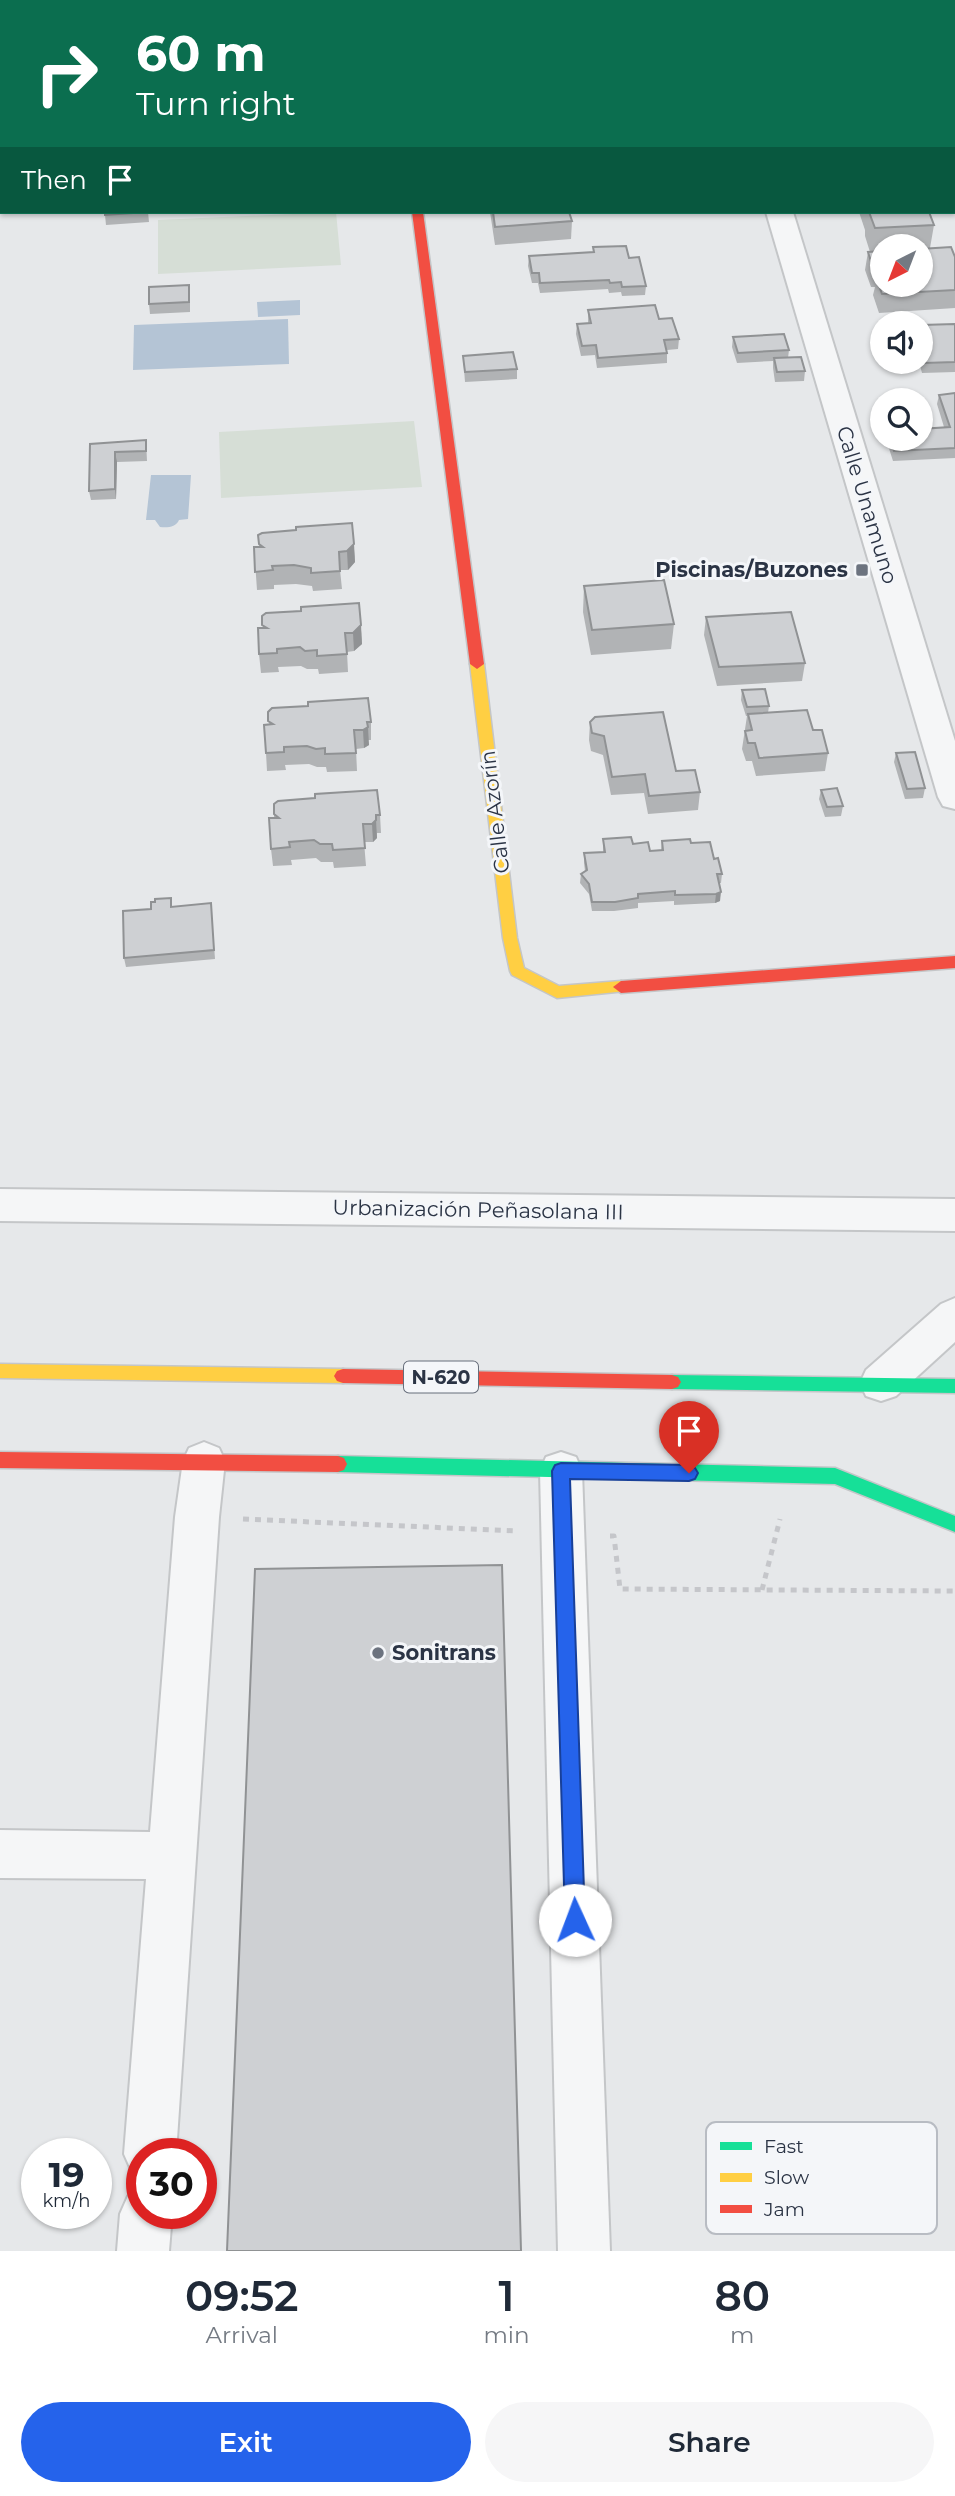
<!DOCTYPE html>
<html lang="en">
<head>
<meta charset="utf-8">
<style>
	body { margin:0; font-family:Montserrat,sans-serif; background:#f6f6f7; color:#1f2937; height:100vh; display:flex; flex-direction:column; font-size:26px; white-space:nowrap }
	* { box-sizing:border-box; margin:0 }
	p { font-size:23px; color:#747a83 }
	.icon { flex:none; width:38px; height:38px; fill:none; stroke:currentColor; stroke-width:2; stroke-linecap:round; stroke-linejoin:round }
	.map { position:relative; height:2251px; overflow:hidden }
	.details { display:flex; flex-direction:column; background:#fff; flex:1 }
	.details>* { flex:none }
	.banner { position:absolute; left:0px; top:0px; width:956px; height:214px; box-shadow:0 2px 5px #0004; background:#0b6e4f; color:#fff; overflow:hidden }
	.needle { width:46px; rotate:222deg }
	.tools { position:absolute; left:870px; top:234px; display:grid; gap:14px }
	.tools a { display:grid; place-items:center; width:63px; height:63px; border-radius:50%; background:#fff; box-shadow:0 2px 5px #0004; font-size:35px }
	.speed { position:absolute; left:21px; top:2138px; display:flex; gap:14px; font-size:35px; font-weight:700; text-align:center }
	.speed>* { display:grid; place-content:center; width:91px; height:91px; border-radius:50%; background:#fff; box-shadow:0 2px 5px #0004; line-height:1 }
	.speed small { font-size:18px; font-weight:400 }
	.speed .limit { border:10px solid #d22; background:#fff; color:#111 }
	.pin { position:absolute; display:grid; place-items:center; width:60px; height:60px; color:#fff; margin:-72px -30px; border-radius:50% 50% 50% 0; rotate:-45deg; box-shadow:0 0 7px #0007 }
	.pin .icon { rotate:45deg }
	.me { position:absolute; width:77px; margin:-38px; rotate:358deg; stroke-linejoin:round; filter:drop-shadow(0 0 5px #0008) }
	.turn { display:flex; align-items:center; gap:24px; height:147px; padding:0 21px; font-size:32px }
	.turn .icon { width:91px; height:91px; stroke-width:2.5 }
	.turn b { display:block; font-size:49px; line-height:60px }
	.then { display:flex; align-items:center; height:66px; padding:0 21px; background:#0003; gap:14px; font-size:26px }
	.eta { display:flex; justify-content:space-evenly; align-items:center; height:119px; text-align:center }
	.eta b { font-size:42px; font-weight:600; line-height:49px }
	.button { display:flex; gap:14px; margin-top:auto; padding:14px 21px }
	.button a { flex:1; height:80px; border-radius:42px; background:#2563eb; color:#fff; font-size:28px; font-weight:600; line-height:80px; text-align:center }
	.button a+a { background:#f6f6f7; color:#1f2937 }
	.map>svg:first-child { display:block }
	.green { fill:#d6ded6 }
	.water { fill:#b4c4d5 }
	.lines { fill:none; stroke-linecap:round; stroke-linejoin:round }
	.street-casing { stroke:#c4c6c8; stroke-width:4 }
	.fast-casing { stroke:#c4c6c8; stroke-width:3 }
	.slow-casing { stroke:#c4c6c8; stroke-width:3 }
	.jam-casing { stroke:#c4c6c8; stroke-width:3 }
	.path { stroke:#c5c6ca; stroke-width:5; stroke-dasharray:6 6; stroke-linecap:butt }
	.street { fill:#f5f6f7; fill-rule:evenodd }
	.fast { fill:#16e098; fill-rule:evenodd }
	.slow { fill:#ffcf43; fill-rule:evenodd }
	.jam { fill:#f24e42; fill-rule:evenodd }
	.wall { fill:#b1b3b5; fill-rule:evenodd }
	.shaded-wall { fill:#909294 }
	.building { fill:#ced0d3; stroke:#909294; stroke-width:2 }
	.route { fill:#2563eb; stroke:#184099; stroke-width:2 }
	.poi-dot { fill:#6c737f; stroke:#f4f6f9; stroke-width:2.5 }
	.labels { text-anchor:middle; stroke-width:6; stroke-linejoin:round; paint-order:stroke }
	.shield { fill:#f4f6f9; stroke:#676e7b; stroke-width:2 }
	.shield-label { font-size:19px; font-weight:bold; fill:#2b3445 }
	.street-label { font-size:21px; fill:#2b3445; stroke:#f4f6f9 }
	.poi-label { font-size:21px; font-weight:bold; fill:#2b3445; stroke:#f4f6f9; text-anchor:end }
	.key { fill:#f4f6f9; stroke:#b8bcc3; stroke-width:2 }
	.key-label { font-size:19px; fill:#2b3445 }
</style>
</head>
<body>
<div class="map">
<svg width="955" height="2251" viewBox="0 0 955 2251">
	<rect width="100%" height="100%" fill="#e6e8ea"/>
	<!-- green -->
	<g class="green">
		<path d="M336,212L341,265L158,274V220Z"/>
		<path d="M414,421L422,487L221,498L219,432Z"/>
	</g>
	<!-- water -->
	<g class="water">
		<path d="M300,300V315L258,317L257,302Z"/>
		<path d="M288,319L289,364L133,370L134,325Z"/>
		<path d="M151,475H191L188,519L179,520C176,527 168,528 160,527L155,520H146Z"/>
	</g>
	<g class="lines">
		<defs>
			<g id="street">
				<rect x="376" y="0" width="24" height="2"/>
				<path d="M704,0H728L729,2H705Z"/>
				<path d="M766,212H793L955,741V809L943,806L938,797Z"/>
				<path d="M0,1189L955,1199V1231L0,1221Z"/>
				<path d="M955,1298V1342L896,1396L881,1401L866,1396L860,1383L866,1370L941,1304Z"/>
				<path d="M204,1442L219,1448L225,1461L219,1517L176,2154H142V2176L132,2172L124,2154L146,1879L0,1878V1830L150,1832L175,1517L183,1461L189,1448Z"/>
				<path d="M561,1452L576,1457L582,1471L610,2251H558L540,1471L546,1457Z"/>
				<path d="M142,2190V2214H172L169,2251H117L120,2214L128,2196Z"/>
			</g>
			<g id="fast">
				<path d="M672,1375L955,1379V1393L672,1389L666,1387L663,1382L666,1377Z"/>
				<path d="M338,1456L835,1468L955,1516V1532L835,1484L338,1472L332,1470L329,1464L332,1458Z"/>
			</g>
			<g id="slow">
				<path d="M477,659L484,664L517,938L524,968L559,986L621,981L626,983L629,987L626,991L557,998L512,975L510,971L503,938L470,664Z"/>
				<path d="M0,1364L343,1369L349,1371L352,1376L349,1381L343,1383L0,1378Z"/>
			</g>
			<g id="jam">
				<path d="M412,212H423L484,664L477,669L470,664Z"/>
				<path d="M955,956V968L621,993L613,987L621,981Z"/>
				<path d="M343,1369L672,1375L678,1377L681,1382L678,1387L672,1389L343,1383L337,1381L334,1376L337,1371Z"/>
				<path d="M0,1452L338,1456L344,1458L347,1464L344,1470L338,1472L0,1468Z"/>
			</g>
		</defs>
		<!-- street casing -->
		<use href="#street" class="street-casing"/>
		<!-- fast casing -->
		<use href="#fast" class="fast-casing"/>
		<!-- slow casing -->
		<use href="#slow" class="slow-casing"/>
		<!-- jam casing -->
		<use href="#jam" class="jam-casing"/>
		<!-- path -->
		<g class="path">
			<path d="M243,1519L518,1531"/>
			<path d="M610,1536H614L620,1589L955,1591"/>
			<path d="M762,1590L780,1519"/>
		</g>
		<!-- street -->
		<use href="#street" class="street"/>
		<!-- fast -->
		<use href="#fast" class="fast"/>
		<!-- slow -->
		<use href="#slow" class="slow"/>
		<!-- jam -->
		<use href="#jam" class="jam"/>
	</g>
	<!-- wall -->
	<g class="wall">
		<rect x="238" y="0" width="19" height="2"/>
		<path d="M954,89L955,92V133H954Z"/>
		<path d="M148,212L149,222L106,225L105,215Z"/>
		<path d="M490,212H569L572,221L571,239L495,245Z"/>
		<path d="M859,212H929L934,225L930,248L955,257V308L879,313L873,295L875,287H871L865,270L868,252H870L865,236V230ZM882,247H920V285H882Z"/>
		<path d="M593,247L629,258L646,286L645,295L622,296L621,292L609,293L608,289L540,293L538,283H532L528,266L529,256L593,252Z"/>
		<path d="M190,295V312L150,314L149,304Z"/>
		<path d="M588,310L659,319L679,339L678,349L667,350V363L597,368L595,355L581,356L576,334L577,324H588Z"/>
		<path d="M955,324V372L922,373L919,362H920V342H922L920,332L922,325Z"/>
		<path d="M733,337L789,350L788,358L805,371L804,381L775,382L773,368V361L737,363L732,347Z"/>
		<path d="M463,356L517,369V379L465,382Z"/>
		<path d="M955,394V458L893,461L886,439H920L944,427L937,404L939,395Z"/>
		<path d="M146,440L147,461L117,462L116,499L91,500L89,491L90,444Z"/>
		<path d="M352,523L355,562L348,570H340L342,589L313,591L312,586L296,584L274,585V589L257,590L254,547H259L258,535Z"/>
		<path d="M584,586L674,624L671,649L591,655L583,612Z"/>
		<path d="M359,603L362,644L354,651L347,652L348,672L319,674L318,669H307L301,666L278,667L279,672L261,673L259,654L263,628L262,616Z"/>
		<path d="M706,617L805,663L802,681L717,686L704,635Z"/>
		<path d="M742,690L769,706L768,713L813,730L828,753L825,771L756,776L752,761H746L742,749L747,716H746L741,700Z"/>
		<path d="M268,712L371,722V740H368L369,745L364,748L356,749L357,771L327,772L326,767H317L309,764L285,765L286,770L267,771L266,753L269,725Z"/>
		<path d="M590,722L676,771L700,792L698,810L648,814L644,793L611,795L603,755L591,751L589,740Z"/>
		<path d="M896,753L925,788L923,798L905,799L894,762Z"/>
		<path d="M821,790L843,806L841,816L825,817L819,799Z"/>
		<path d="M274,804L380,815L381,833H377V838L373,842H364L366,866L334,868L333,862H321L316,858L291,860L292,865L273,866L271,849L274,818Z"/>
		<path d="M603,839L633,844L650,851L661,850L662,841L691,843L714,859L722,874L721,883H719L720,901L715,903L674,905V901L638,903V908L614,911H592L589,894L580,883L581,874L585,871L584,863V853L603,852Z"/>
		<path d="M211,903L215,959L126,967L124,958L172,907Z"/>
	</g>
	<!-- shaded-wall -->
	<g class="shaded-wall">
		<path d="M115,452L117,462L116,499L115,489Z"/>
		<path d="M354,544L355,562L348,570L347,551Z"/>
		<path d="M361,625L362,644L354,651L353,633Z"/>
		<path d="M368,727L369,745L364,748L363,730Z"/>
		<path d="M376,820L377,838L373,842L372,824Z"/>
		<path d="M721,892L720,901L715,903L716,894Z"/>
	</g>
	<!-- building -->
	<g class="building">
		<rect x="267" y="0" width="40" height="2"/>
		<path d="M449,0H541L542,2H450Z"/>
		<path d="M671,0H693V2H672Z"/>
		<path d="M822,0H911V2H823Z"/>
		<path d="M954,89L955,92V115H954Z"/>
		<path d="M954,153L955,157V180H954Z"/>
		<path d="M105,212H148L105,215Z"/>
		<path d="M493,212H569L572,221L495,227Z"/>
		<path d="M869,212H929L934,225L875,228Z"/>
		<path d="M626,246L629,258L639,257L646,286L622,287L621,282L610,283L609,280L540,283L539,273H532L529,256L594,252L593,247Z"/>
		<path d="M951,247L955,257V290L882,294L876,277L882,276V285H920V249Z"/>
		<path d="M882,251V274L880,268H873L868,252Z"/>
		<path d="M189,285V302L149,304V287Z"/>
		<path d="M655,305L659,319L672,318L679,339L664,340L667,353L598,358L596,345L582,346L577,324L591,323L588,310Z"/>
		<path d="M955,324V362L924,363L920,353V342H926L922,325Z"/>
		<path d="M784,334L789,350L738,353L733,337Z"/>
		<path d="M513,352L517,369L465,372L463,356Z"/>
		<path d="M801,357L805,371L777,372L774,358Z"/>
		<path d="M955,393V448L894,451L890,439H920V429L950,427L939,395Z"/>
		<path d="M146,440V451L115,452V489L89,491L90,444Z"/>
		<path d="M352,523L354,544L347,551L339,552L340,571L311,573V568L294,565L272,566L273,570L255,572L254,547H263L259,544L258,535L262,533L296,530V527Z"/>
		<path d="M664,580L674,624L592,630L584,586Z"/>
		<path d="M359,603L361,625L353,633H345L347,654L317,656V650L305,651L300,647L277,649V653L259,654L258,628H267L262,625V616L266,613L301,611V607Z"/>
		<path d="M791,612L805,663L719,667L706,617Z"/>
		<path d="M765,689L769,706L747,707L742,690Z"/>
		<path d="M368,698L371,722H367L368,727L363,730H354L356,753L325,754V748L316,749L307,746L284,747V752L266,753L264,725L273,724L268,721V712L272,708L308,706V702Z"/>
		<path d="M807,710L813,730H822L828,753L759,758L755,743H748L745,731L752,730L748,714Z"/>
		<path d="M663,712L676,771L695,770L700,792L649,796L645,774L612,777L604,736L592,733L590,722L595,717Z"/>
		<path d="M915,752L925,788L907,789L896,753Z"/>
		<path d="M837,788L843,806L827,807L821,790Z"/>
		<path d="M377,790L380,815H376V820L372,824H363L365,848L333,850L332,844H320L314,840L289,842L290,847L271,849L269,818H279L274,814V804L278,801L315,798V794Z"/>
		<path d="M631,837L633,844L648,842L650,851L663,850L662,841L690,839L691,843L710,842L714,859L718,858L722,874H717L721,892L716,894L675,895V891L638,894V898L615,902H592L589,884L581,874L587,870L584,853L605,852L603,839Z"/>
		<path d="M171,898V907L211,903L214,950L124,958L123,911L151,909V902H155V899Z"/>
		<path d="M502,1565L521,2251H227L255,1569Z"/>
	</g>
	<!-- route -->
	<path class="route" d="M561,1463L689,1465L695,1468L698,1473L695,1479L689,1481L570,1479L585,1920L582,1927L575,1930L568,1927L565,1920L552,1471L555,1465Z"/>
	<!-- markers -->
	<g class="poi-dot">
		<rect x="855" y="563" width="14" height="14" rx="3.5"/>
		<circle cx="378" cy="1653" r="7"/>
	</g>
	<g class="labels">
		<!-- shield labels -->
		<rect class="shield" x="404" y="1361.5" width="74" height="31" rx="5"/>
		<g class="shield-label">
			<text x="441" y="1384">N-620</text>
		</g>
		<!-- street labels -->
		<g class="street-label">
			<text transform="translate(867 505) rotate(73)" y="7">Calle Unamuno</text>
			<text transform="translate(495 812) rotate(-97)" y="7">Calle Azorín</text>
			<text transform="translate(478 1210) rotate(1)" y="7">Urbanización Peñasolana III</text>
		</g>
		<!-- poi labels -->
		<g class="poi-label">
			<text x="848" y="577">Piscinas/Buzones</text>
			<text x="392" y="1660" text-anchor="start">Sonitrans</text>
		</g>
	</g>
	<!-- legend -->
	<rect x="706" y="2122" width="231" height="112" rx="10" class="key"/>
	<rect x="720" y="2142" width="32" height="8" fill="#16e098"/>
	<rect x="720" y="2173" width="32" height="9" fill="#ffcf43"/>
	<rect x="720" y="2205" width="32" height="8" fill="#f24e42"/>
	<g class="key-label">
		<text x="764" y="2153">Fast</text>
		<text x="764" y="2184">Slow</text>
		<text x="764" y="2216">Jam</text>
	</g>
</svg>
<div class="tools">
<a><svg class="needle" viewBox="-14 -14 28 28"><path d="M0-13l5 13h-10z" fill="#e53935"/><path d="M0 13l5-13h-10z" fill="#747a83"/></svg></a>
<a><svg class="icon" aria-label="sound" viewBox="0 0 24 24"><path d="M4 9h4l5-4v14l-5-4H4zM17 9q2 3 0 6"/></svg></a>
<a><svg class="icon" aria-label="search" viewBox="0 0 24 24"><circle cx="10" cy="10" r="6"/><path d="M15 15l6 6"/></svg></a>
</div>
<div class="speed"><div>19<small>km/h</small></div><div class="limit">30</div></div>
<div class="pin" style="left:689px;top:1473px;background:#d93025"><svg class="icon" aria-label="arrive" viewBox="0 0 24 24"><path d="M6 21V4h12l-3 4 3 4H6"/></svg></div>
<svg class="me" style="left:575px;top:1920px" viewBox="-20 -20 40 40"><circle r="19" fill="#fff"/><path d="M0-13L10 11 0 6-10 11z" fill="#2563eb"/></svg>
<div class="banner">
<div class="turn"><svg class="icon" aria-label="right" viewBox="0 0 24 24"><path d="M7 20v-9h11M14 6l5 5-5 5"/></svg><div><b>60 m</b>Turn right</div></div>
<div class="then">Then<svg class="icon" aria-label="arrive" viewBox="0 0 24 24"><path d="M6 21V4h12l-3 4 3 4H6"/></svg></div>
</div>
</div>
<section class="details">
<div class="eta">
<div><b>09:52</b><p>Arrival</p></div>
<div><b>1</b><p>min</p></div>
<div><b>80</b><p>m</p></div>
</div>
<div class="button"><a>Exit</a><a>Share</a></div>
</section>
</body>
</html>
